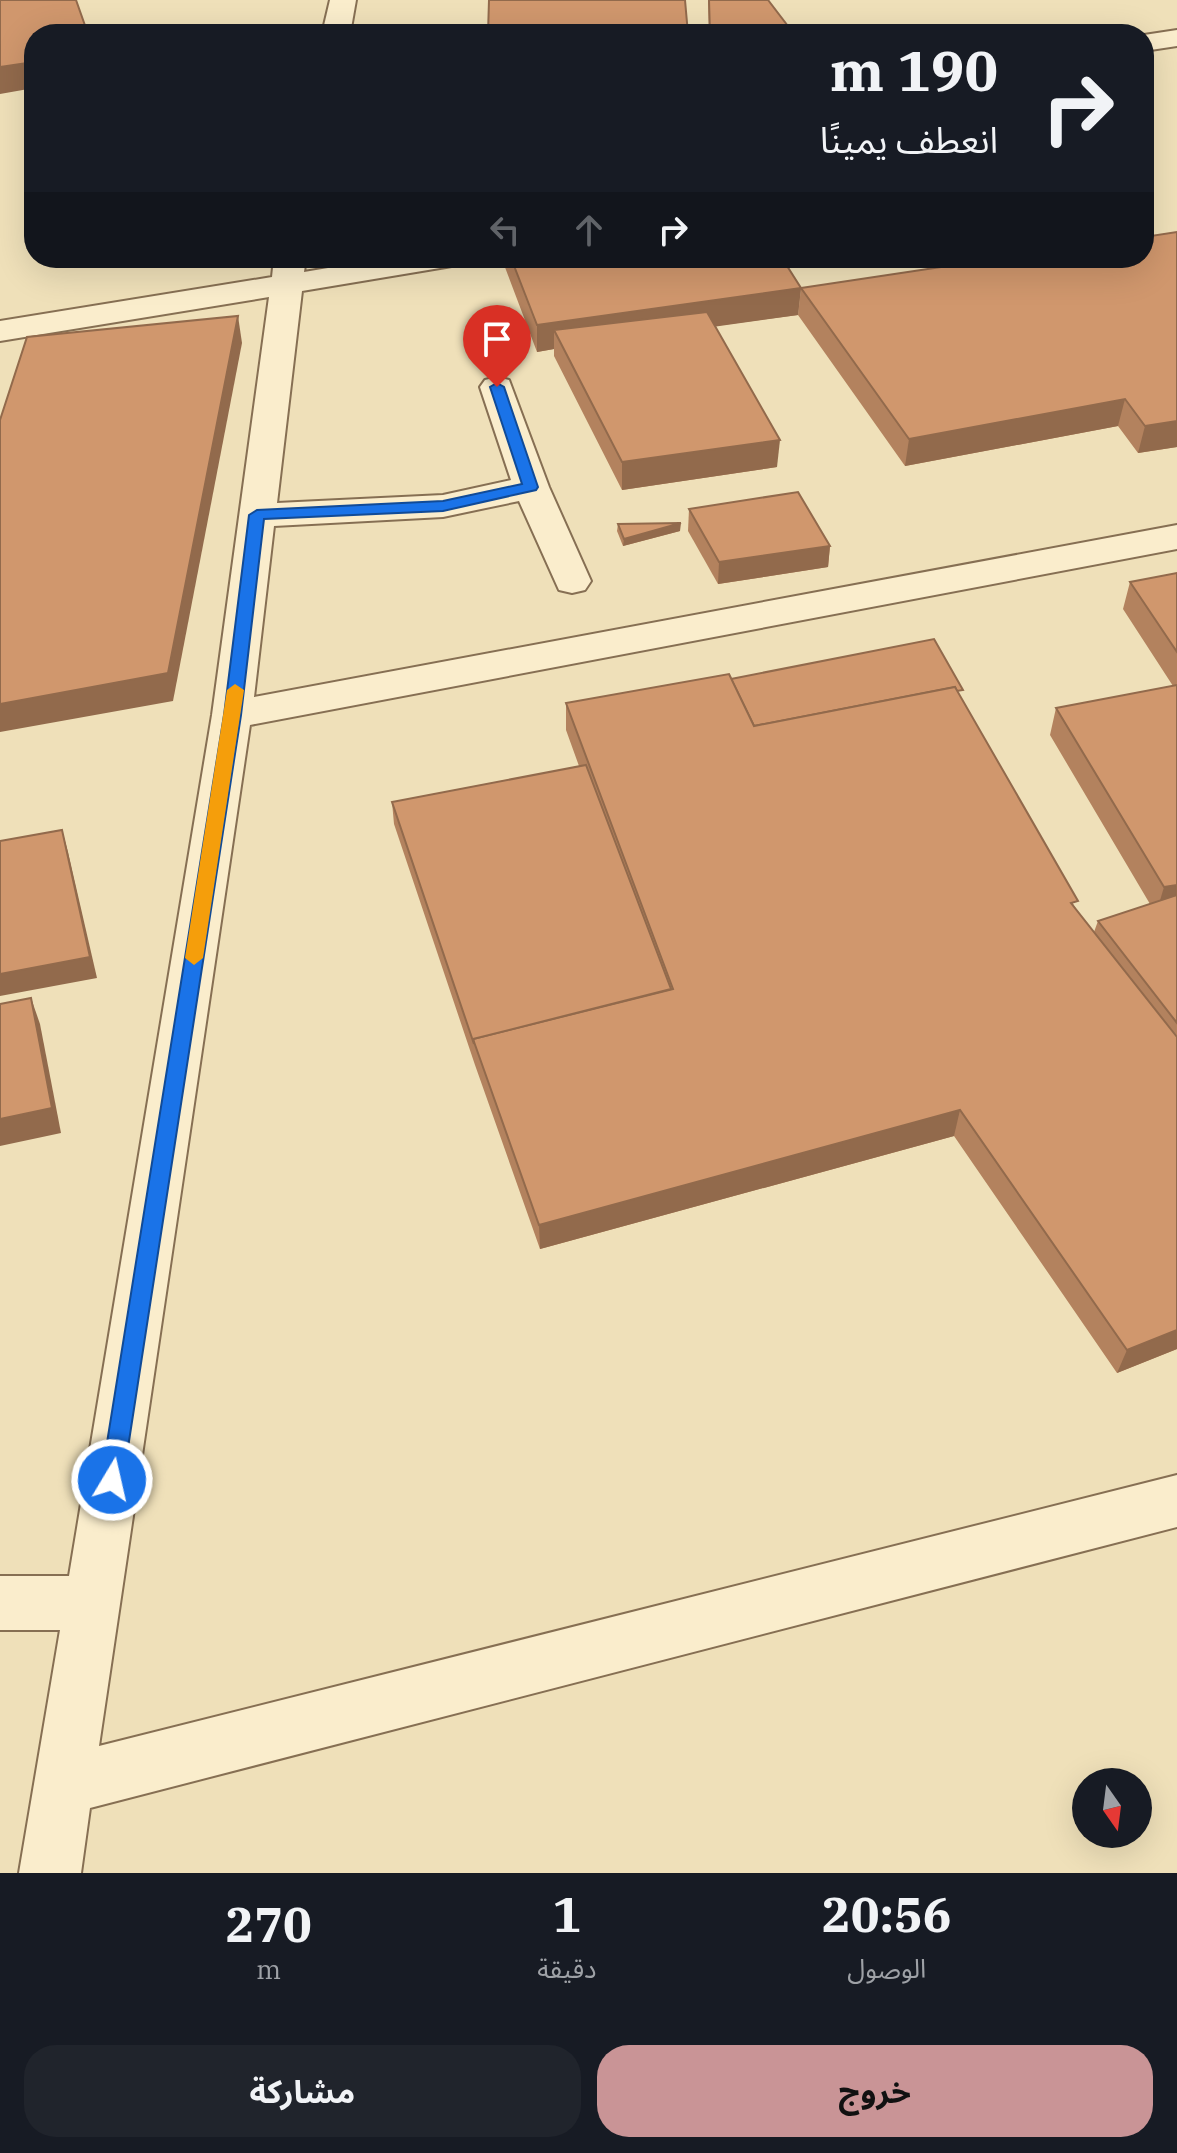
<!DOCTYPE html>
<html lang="ar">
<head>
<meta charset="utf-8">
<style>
	body { margin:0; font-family:"IBM Plex Serif","Noto Sans Arabic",serif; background:#20242c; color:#f1f3f6; direction:rtl; height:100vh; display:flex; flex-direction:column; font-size:30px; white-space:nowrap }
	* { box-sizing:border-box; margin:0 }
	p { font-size:26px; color:#9ea1a6 }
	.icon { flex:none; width:44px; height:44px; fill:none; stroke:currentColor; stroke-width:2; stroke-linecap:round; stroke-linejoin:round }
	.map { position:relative; height:1873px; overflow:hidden; direction:ltr }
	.side { display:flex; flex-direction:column; background:#171b24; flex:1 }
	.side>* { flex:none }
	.banner { position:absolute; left:24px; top:24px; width:1130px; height:244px; border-radius:32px; box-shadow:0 8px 32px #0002; direction:rtl; background:#171b24; color:#f1f3f6; overflow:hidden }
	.needle { width:52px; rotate:166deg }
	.controls { position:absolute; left:1072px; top:1768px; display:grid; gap:16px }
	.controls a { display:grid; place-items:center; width:80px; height:80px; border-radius:50%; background:#171b24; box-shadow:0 8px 32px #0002; font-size:40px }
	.pin { position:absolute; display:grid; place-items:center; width:68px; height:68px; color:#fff; margin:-82px -34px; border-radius:50% 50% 50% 0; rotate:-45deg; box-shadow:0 0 8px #0007 }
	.pin .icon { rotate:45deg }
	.me { position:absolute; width:88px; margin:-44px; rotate:9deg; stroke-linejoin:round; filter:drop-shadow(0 0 6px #0008) }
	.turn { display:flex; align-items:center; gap:28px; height:168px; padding:0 24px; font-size:36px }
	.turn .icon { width:104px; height:104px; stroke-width:2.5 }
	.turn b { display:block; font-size:56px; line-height:68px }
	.lanes { display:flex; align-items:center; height:76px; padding:0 24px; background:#0003; justify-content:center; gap:40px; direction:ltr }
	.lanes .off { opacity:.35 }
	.eta { display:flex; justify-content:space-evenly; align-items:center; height:136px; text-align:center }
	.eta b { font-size:48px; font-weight:700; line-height:56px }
	.action { display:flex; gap:16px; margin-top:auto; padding:16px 24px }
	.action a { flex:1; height:92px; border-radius:32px; background:#c99496; color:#111; font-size:32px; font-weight:700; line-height:92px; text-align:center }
	.action a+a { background:#20242c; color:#f1f3f6 }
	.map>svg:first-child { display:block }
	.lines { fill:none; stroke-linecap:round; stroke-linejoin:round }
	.minor-casing { stroke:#866f53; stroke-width:4 }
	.minor { fill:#faedcc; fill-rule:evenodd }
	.wall { fill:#b3825e }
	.shaded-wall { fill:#926a4c }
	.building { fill:#d0976d; stroke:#926a4c; stroke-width:2 }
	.route { fill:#1a73e8; stroke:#114b97; stroke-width:2 }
	.slow { fill:#f59e0b }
</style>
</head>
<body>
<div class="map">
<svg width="1177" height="1873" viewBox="0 0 1177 1873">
	<rect width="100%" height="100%" fill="#efe0b9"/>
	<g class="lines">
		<defs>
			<g id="minor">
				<path d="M330,0H356L350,34H322Z"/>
				<path d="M1177,30V46L1144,51V35Z"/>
				<path d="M274,258H306L304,272L388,258H462L457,265L446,267L302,291L277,503L443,495L511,480L480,387L485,380L497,377L509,380L549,487L591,581L585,590L572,593L559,590L519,501L443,517L274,526L254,697L1177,525V549L250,725L99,1746L1177,1475V1527L90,1808L81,1873H19L60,1630H0V1576H69L212,715L269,297L0,341V321L272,277Z"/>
			</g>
		</defs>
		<!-- minor casing -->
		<use href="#minor" class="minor-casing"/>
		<!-- minor -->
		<use href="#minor" class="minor"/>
	</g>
	<!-- wall -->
	<g class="wall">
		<path d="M708,0H768L794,34H709Z"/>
		<path d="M503,258H782L801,288L798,315L715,326L777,467L622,490L554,356V349L537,352L503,262Z"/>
		<path d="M1001,258L1177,447L1138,453L1118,426L905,466L798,315L801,288Z"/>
		<path d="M689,509L830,546L828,567L718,584L688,531Z"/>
		<path d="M618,524L680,531L623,546L617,531Z"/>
		<path d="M1177,573V1349L1117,1373L954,1136L540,1249L475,1065L394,824L392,802L579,766L566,730V703L731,679L961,698L1076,909L1094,932L1098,921L1150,904L1050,735L1056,708L1173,686L1123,609L1130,582Z"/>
	</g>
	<!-- shaded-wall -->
	<g class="shaded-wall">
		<path d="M34,62V88L0,94V67Z"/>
		<path d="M801,288L798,315L563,348L554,330V349L537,352V325Z"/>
		<path d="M238,316L242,343L173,701L0,732V704Z"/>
		<path d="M1125,399L1118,426L905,466L909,439Z"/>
		<path d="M1177,421V447L1138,453L1145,426Z"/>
		<path d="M780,440L777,467L622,490V462Z"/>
		<path d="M681,523L680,531L623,546L624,539Z"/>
		<path d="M830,546L828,567L718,584L719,562Z"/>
		<path d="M62,830L68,852L97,978L0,996V974Z"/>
		<path d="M1177,885V910L1156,914L1164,887Z"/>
		<path d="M31,998L40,1024L61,1133L0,1146V1119Z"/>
		<path d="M960,1110L954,1136L540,1249L539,1225Z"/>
		<path d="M1177,1330V1349L1117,1373L1127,1350Z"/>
	</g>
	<!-- building -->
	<g class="building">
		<path d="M0,0H76L88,34H34V62L0,67Z"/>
		<path d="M489,0H685L688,34H488Z"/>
		<path d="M709,0H768L794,34H710Z"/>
		<path d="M1177,232V421L1145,426L1125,399L909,439L801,288L1001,258H1144V237Z"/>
		<path d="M511,258H782L801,288L537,325Z"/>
		<path d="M707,312L780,440L622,462L554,330Z"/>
		<path d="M238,316L168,673L0,704V420L27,337Z"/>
		<path d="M798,492L830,546L719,562L689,509Z"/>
		<path d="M681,523L624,539L618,524Z"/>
		<path d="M1177,573V652L1130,582Z"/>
		<path d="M934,639L963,690L957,691L955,687L754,726L731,679Z"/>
		<path d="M729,674L754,726L955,687L1078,901L1071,903L1177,1037V1330L1127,1350L960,1110L539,1225L473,1039L673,989L566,703Z"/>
		<path d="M1177,685V885L1164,887L1056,708Z"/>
		<path d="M586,765L671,989L473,1039L474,1044L392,802Z"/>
		<path d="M62,830L90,957L0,974V841Z"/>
		<path d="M1177,895V1023L1098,921Z"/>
		<path d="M31,998L52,1108L0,1119V1004Z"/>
	</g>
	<!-- route -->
	<path class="route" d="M497,383L504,387L538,487L536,490L443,511L264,519L241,715L123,1480L120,1488L112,1491L104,1488L101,1480L224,715L249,515L257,510L443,501L522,484L490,387Z"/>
	<!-- slow -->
	<path class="slow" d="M235,684L244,690L203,958L194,965L185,958L227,690Z"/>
</svg>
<div class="controls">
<a><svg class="needle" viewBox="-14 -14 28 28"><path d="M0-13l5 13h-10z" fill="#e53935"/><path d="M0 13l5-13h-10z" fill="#9ea1a6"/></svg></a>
</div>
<div class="pin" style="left:497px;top:387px;background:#d93025"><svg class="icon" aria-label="arrive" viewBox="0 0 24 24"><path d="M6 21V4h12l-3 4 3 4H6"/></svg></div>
<svg class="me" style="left:112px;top:1480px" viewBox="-20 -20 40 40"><circle r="17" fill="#1a73e8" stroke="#fff" stroke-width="3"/><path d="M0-11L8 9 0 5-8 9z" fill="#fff"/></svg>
<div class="banner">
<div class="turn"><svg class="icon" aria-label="right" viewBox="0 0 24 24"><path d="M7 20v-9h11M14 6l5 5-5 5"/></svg><div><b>190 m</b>انعطف يمينًا</div></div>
<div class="lanes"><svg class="icon off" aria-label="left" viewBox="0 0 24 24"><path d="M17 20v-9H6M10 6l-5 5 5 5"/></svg><svg class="icon off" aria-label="ahead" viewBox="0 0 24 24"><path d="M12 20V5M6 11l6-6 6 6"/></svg><svg class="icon" aria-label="right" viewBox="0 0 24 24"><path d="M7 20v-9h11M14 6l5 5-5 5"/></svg></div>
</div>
</div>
<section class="side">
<div class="eta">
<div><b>20:56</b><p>الوصول</p></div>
<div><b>1</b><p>دقيقة</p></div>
<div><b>270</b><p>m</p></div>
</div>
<div class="action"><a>خروج</a><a>مشاركة</a></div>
</section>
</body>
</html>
